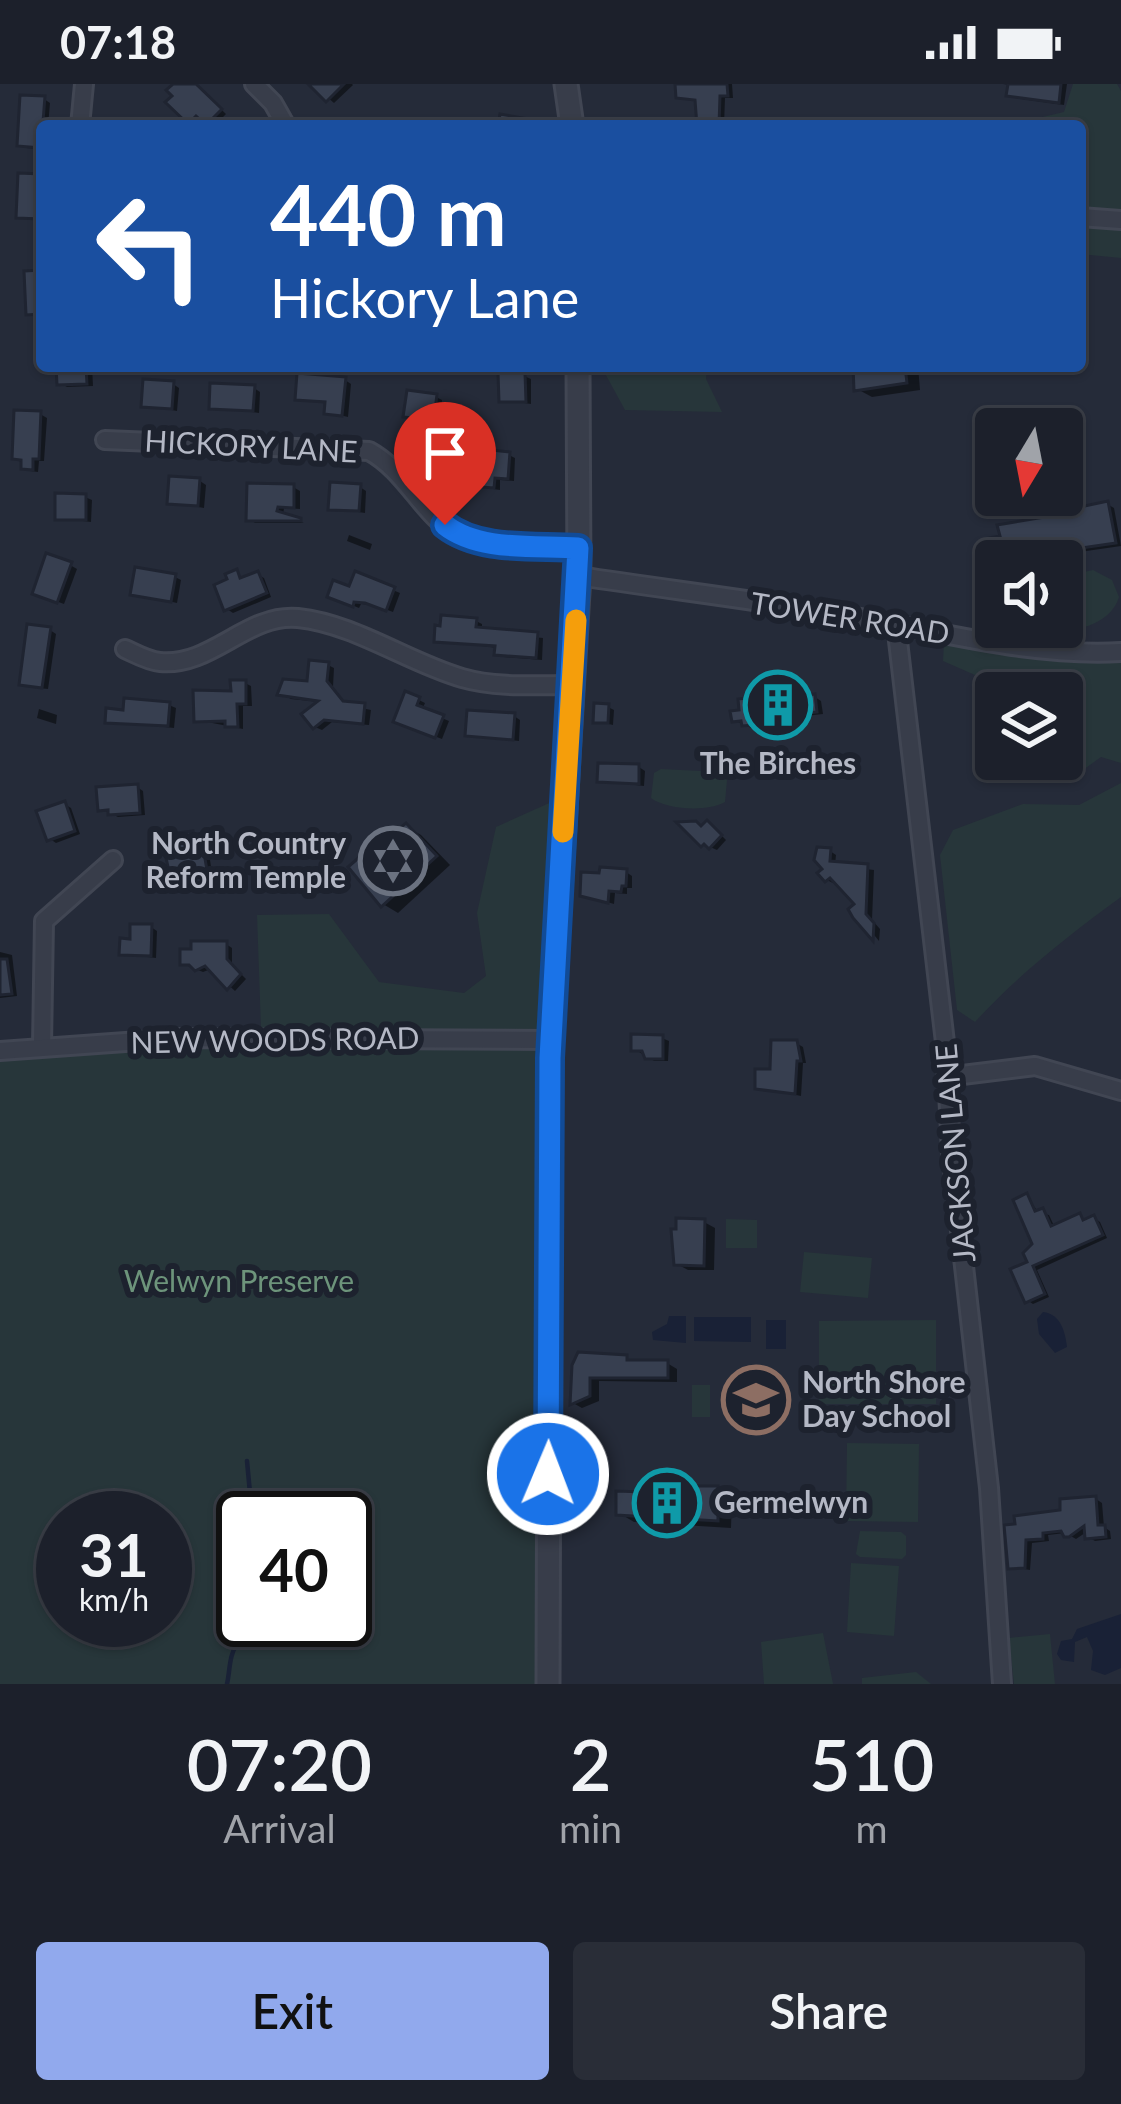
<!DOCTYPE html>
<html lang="en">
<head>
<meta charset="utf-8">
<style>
	body { margin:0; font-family:Lato,sans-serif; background:#292d37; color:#f1f3f6; height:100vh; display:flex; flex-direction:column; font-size:45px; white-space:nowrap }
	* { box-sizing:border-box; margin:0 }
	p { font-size:39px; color:#a0a3a9 }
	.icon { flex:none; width:66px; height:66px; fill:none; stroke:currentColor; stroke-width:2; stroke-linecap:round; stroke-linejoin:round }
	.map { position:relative; height:1600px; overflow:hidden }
	.drawer { display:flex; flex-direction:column; background:#1c202b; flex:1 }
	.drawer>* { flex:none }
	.banner { position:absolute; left:36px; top:36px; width:1050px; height:252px; border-radius:12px; box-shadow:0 3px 9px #0004,0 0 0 3px #3a3e47; background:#1a4fa0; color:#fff; overflow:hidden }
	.needle { width:78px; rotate:190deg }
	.tools { position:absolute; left:975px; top:324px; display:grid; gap:24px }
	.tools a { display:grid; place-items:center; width:108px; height:108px; border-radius:12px; background:#1c202b; box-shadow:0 3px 9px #0004,0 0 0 3px #3a3e47; font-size:60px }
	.speed { position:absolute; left:36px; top:1407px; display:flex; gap:24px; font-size:60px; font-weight:700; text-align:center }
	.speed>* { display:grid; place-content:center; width:156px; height:156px; border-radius:50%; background:#1c202b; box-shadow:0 3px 9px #0004,0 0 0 3px #3a3e47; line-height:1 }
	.speed small { font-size:30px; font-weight:400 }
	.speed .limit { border:6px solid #111; border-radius:18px; background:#fff; color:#111 }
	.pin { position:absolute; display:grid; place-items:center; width:102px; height:102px; color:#fff; margin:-123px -51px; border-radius:50% 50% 50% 0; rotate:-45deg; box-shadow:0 0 12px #0007 }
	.pin .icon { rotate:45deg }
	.me { position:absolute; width:132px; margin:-66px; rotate:1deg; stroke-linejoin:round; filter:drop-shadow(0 0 9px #0008) }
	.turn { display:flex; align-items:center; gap:42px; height:252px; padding:0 36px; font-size:54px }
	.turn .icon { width:156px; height:156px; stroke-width:2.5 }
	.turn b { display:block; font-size:84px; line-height:102px }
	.eta { display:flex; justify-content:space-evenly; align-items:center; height:204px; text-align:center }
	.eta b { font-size:72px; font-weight:600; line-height:84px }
	.button { display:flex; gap:24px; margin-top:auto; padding:24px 36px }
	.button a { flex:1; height:138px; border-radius:12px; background:#91a9ed; color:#111; font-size:48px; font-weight:600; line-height:138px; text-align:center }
	.button a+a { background:#292d37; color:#f1f3f6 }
	.status { display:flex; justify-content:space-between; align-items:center; height:84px; padding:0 60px; background:#1c202b; direction:ltr }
	.status svg { height:33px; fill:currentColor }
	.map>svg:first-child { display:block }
	.green { fill:#27363a; fill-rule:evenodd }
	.water { fill:#192136 }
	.shadow { fill:#0007 }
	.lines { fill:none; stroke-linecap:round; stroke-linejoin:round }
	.stream { stroke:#192136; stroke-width:4.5 }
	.building { fill:#373f50; stroke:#1f2431; stroke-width:3 }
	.minor-casing { stroke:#414653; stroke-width:22 }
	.tertiary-casing { stroke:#414653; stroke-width:27 }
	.minor { stroke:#383d4a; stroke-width:16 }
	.tertiary { stroke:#383d4a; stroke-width:21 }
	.route-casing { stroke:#114b97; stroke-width:30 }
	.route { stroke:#1a73e8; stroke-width:21 }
	.slow { stroke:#f59e0b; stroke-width:21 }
	.labels { text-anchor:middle; stroke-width:12; stroke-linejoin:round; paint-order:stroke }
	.street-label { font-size:30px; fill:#b4b8c5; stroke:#1d222e }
	.poi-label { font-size:30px; font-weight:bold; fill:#b4b8c5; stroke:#1d222e; text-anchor:start }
	.park-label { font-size:30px; fill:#6d947b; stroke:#1d222e }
</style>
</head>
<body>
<div class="status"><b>07:18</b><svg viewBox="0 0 49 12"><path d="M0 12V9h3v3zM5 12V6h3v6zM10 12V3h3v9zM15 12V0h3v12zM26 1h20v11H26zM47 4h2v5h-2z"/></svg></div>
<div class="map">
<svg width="1121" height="1600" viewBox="0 0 1121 1600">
	<rect width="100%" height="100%" fill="#252b39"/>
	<!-- green -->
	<g class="green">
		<path d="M1073,0H1117L1121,7V174L1080,170V42H1004L1064,28Z"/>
		<path d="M601,282H707L706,295L722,328L625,326Z"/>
		<path d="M1093,486L1112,496L1119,513C1109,546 1060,552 1029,544L1062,543V493Z"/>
		<path d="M944,558L1020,572L1121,576V679L1101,673L1076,691L1050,675H1062V609H1016L943,577Z"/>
		<path d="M661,685L721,688L727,696L725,718C708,728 667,726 651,714L654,689Z"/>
		<path d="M1121,699V813C1069,851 1019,890 975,938L957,926L940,771L953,746L1023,720L1079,721Z"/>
		<path d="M556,716L544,950L261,944L257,831L329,830L379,898L464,909L486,892L477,829L496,743Z"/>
		<path d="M344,961L543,963V1600H0V977L94,967ZM63,1434H165V1536H63ZM243,1434H345V1536H243Z"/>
		<path d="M726,1135L757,1136V1164H726Z"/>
		<path d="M804,1168L872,1174L868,1214L800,1208Z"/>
		<path d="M936,1236V1320H819V1237Z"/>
		<rect x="692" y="1301" width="18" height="32"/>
		<path d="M847,1359L919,1360L918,1438L846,1437Z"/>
		<path d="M860,1447L901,1448L906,1452V1471L902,1475L860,1473L856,1470Z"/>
		<path d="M851,1479L899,1482L894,1552L847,1548Z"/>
		<path d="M823,1549L833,1600H764L761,1558Z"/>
		<path d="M1050,1550L1055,1600H1014L1009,1554Z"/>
		<path d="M916,1588L931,1600H862V1594Z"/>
	</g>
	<!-- water -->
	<g class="water">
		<path d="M1043,1228C1061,1230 1065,1248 1067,1263L1055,1269L1039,1250L1037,1235Z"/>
		<path d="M669,1232H686V1259L653,1256L652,1248L667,1240Z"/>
		<path d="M694,1233H751V1258L694,1257Z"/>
		<rect x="766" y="1236" width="20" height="29"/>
		<path d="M1121,1530V1584L1105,1591L1091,1586L1093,1567L1087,1553L1075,1558L1074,1578L1061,1576L1057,1570L1061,1557L1072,1555L1077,1545Z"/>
	</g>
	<!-- shadow -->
	<g class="shadow">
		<path d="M177,0H195L226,30L214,42L203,34L196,41L190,38Z"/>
		<path d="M312,0H352L353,1L334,19Z"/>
		<path d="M688,0H732L733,14H725L724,42H700L698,17L679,12Z"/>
		<path d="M1003,0H1067L1064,21L1015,14L1009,11L1010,1Z"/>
		<path d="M44,15L50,19L48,42H42V65L26,64L20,61Z"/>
		<path d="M59,282H92L93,302L67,303L60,299Z"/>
		<path d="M856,282H918L920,306L872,313L857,305Z"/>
		<path d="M524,292L531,295V320L502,316Z"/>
		<path d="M345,296L351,300L348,333L327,328L328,320L298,314Z"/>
		<path d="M173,300L179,304L177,327L144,321Z"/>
		<path d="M254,304L260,308L259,329L212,323Z"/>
		<path d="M436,313L442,316L440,338L407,331Z"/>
		<path d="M40,330L47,334L44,377H39L38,388L30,387L15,373Z"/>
		<path d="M509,371L515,374L514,397L500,396V406L459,400L473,382Z"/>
		<path d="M200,397L206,401L204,424L170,418Z"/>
		<path d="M293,403L300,407V425L284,424L283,432L304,439H255L249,435Z"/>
		<path d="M360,403L366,407L365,429L331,424Z"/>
		<path d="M85,413L92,416L91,438L58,434Z"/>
		<path d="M1107,420L1114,424L1121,462L1045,473L1046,477H997L991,473L1003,454Z"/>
		<path d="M349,451L372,460L370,466L347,457Z"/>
		<path d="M70,481L77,485L64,520L42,512Z"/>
		<path d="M237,488L244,496L258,491L264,494L271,513L233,529L227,525Z"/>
		<path d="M356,491L400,509L393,528L374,521L361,520L359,524L337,515L350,506Z"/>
		<path d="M175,493L181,496L177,519L133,509Z"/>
		<path d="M476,537L482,540V547L543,554L542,576L504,573L497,569L498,564L437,556Z"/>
		<path d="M50,546L56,550L48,605L28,603L22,599Z"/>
		<path d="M328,581L334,584L333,603L347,621L371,626L369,641L332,638L322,646L315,643L321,618L291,615L280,609L310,600Z"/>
		<path d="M245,599L251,602L252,622H243V645L197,636Z"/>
		<path d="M815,613L821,617L823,630L796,633L797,640L751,644L734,636Z"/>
		<path d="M419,616L425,619L422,626L449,637L442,655L403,640Z"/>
		<path d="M169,621L176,624L174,644L108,637Z"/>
		<path d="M608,623L614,626L613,641L596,637Z"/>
		<path d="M39,625L57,631L56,640L37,634Z"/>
		<path d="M514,632L520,636L519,657L468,651Z"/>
		<path d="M639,683L645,687L644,702L600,697Z"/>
		<path d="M137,703L143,707L145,731L118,733L101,725Z"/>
		<path d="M64,720L71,724L80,750L56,759L50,755Z"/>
		<path d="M407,743L421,751L450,781L398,829L383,820V762Z"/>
		<path d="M713,743L726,756L717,766L703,760V744Z"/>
		<path d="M192,750L199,754L202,771L210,776L212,789L179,794L172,790Z"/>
		<path d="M830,767L836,771L835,781L874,786L872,836L880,845L879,857L853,825L858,821L837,796L833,799L827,796Z"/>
		<path d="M626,788L632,792V804H627V810L615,809L614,820L583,811Z"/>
		<path d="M151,843L157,847L156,874L122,870Z"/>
		<path d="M226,860L232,864V881L246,895L235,907L211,885L203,888L183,880Z"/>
		<path d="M0,868L12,871L17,912L0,914Z"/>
		<path d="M662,954L669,957L668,977H654L634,965Z"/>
		<path d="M796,959L803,963L806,979H803L801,1012L758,1003Z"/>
		<path d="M1027,1113L1039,1129L1049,1131L1055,1144L1080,1133L1088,1137L1094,1134L1100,1138L1107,1154L1037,1186L1049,1213L1033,1220L1024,1214L1035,1161Z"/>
		<path d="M704,1138L715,1144L714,1186H688L677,1180Z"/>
		<path d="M626,1274L635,1279H667L677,1285V1298L599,1297V1317L582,1324L573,1319L575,1281Z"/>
		<path d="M684,1399L695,1405H717L732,1414L731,1444L634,1438L619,1429L646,1411Z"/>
		<path d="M1096,1415L1102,1419L1104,1443L1110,1447L1111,1455L1095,1457L1088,1453V1447L1076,1455L1065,1449L1048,1451L1049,1457L1032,1459L1030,1486L1011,1483L1007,1443Z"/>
	</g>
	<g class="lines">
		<!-- stream -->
		<g class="stream">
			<path d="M247,1377L250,1409L244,1426L261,1434"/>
			<path d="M243,1491L240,1496L243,1499"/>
			<path d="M227,1600C230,1587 229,1571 237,1560C245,1550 251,1549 256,1536"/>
		</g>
	</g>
	<!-- building -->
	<g class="building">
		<path d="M173,0H196L222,25L206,41L196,32L188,40L165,18L172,12L166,6Z"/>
		<path d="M308,0H344L326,18Z"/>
		<path d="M675,0H727L728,12H720L719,42H697L695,16L676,14Z"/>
		<path d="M1008,0H1061L1059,19L1006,12Z"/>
		<path d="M20,11L45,12L41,64L17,62Z"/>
		<path d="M500,30L534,36V42H498Z"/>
		<path d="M18,89L42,90V135L16,134Z"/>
		<path d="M42,186V230L26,231L24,187Z"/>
		<path d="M56,282H86L87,300L57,301Z"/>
		<path d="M853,282H905L907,299L854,307Z"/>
		<path d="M525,288L526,318H499L498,289Z"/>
		<path d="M297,289L346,293L342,332L324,330L325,318L295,316Z"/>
		<path d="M143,295L174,297L172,325L141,323Z"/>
		<path d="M210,299L255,301L253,327L209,325Z"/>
		<path d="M407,306L437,310L434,336L403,333Z"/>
		<path d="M14,326L41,327L39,375H33V386L21,385V376L12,375Z"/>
		<path d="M472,364L510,368L508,395L495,394L494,404L456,401L458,378L470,379Z"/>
		<path d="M169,392L200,394L198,422L167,420Z"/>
		<path d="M330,398L361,400L359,427L328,426Z"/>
		<path d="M247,399L294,400V424L278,423L277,427L301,434V437H246Z"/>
		<path d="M55,409L86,410V436H55Z"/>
		<path d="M1108,417L1116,459L1040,470L1041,476L1035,477H1003L1002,473L988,475L984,455L1000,452L997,441L1075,428V424Z"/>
		<path d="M46,469L72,478L57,519L32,510Z"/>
		<path d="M135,483L176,490L171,518L130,511Z"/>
		<path d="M237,485L240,494L258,487L267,509L224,527L214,501L227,495L225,490Z"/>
		<path d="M355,487L395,503L386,527L365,519L354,518L353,523L327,513L333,496L349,502Z"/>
		<path d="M441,531L477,534L476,543L538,548L536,574L494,571L495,562L434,558L435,541L440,542Z"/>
		<path d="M27,540L51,543L42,604L19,601Z"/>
		<path d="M309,576L329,578L327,597L343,617L365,619L363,640L324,636L313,645L301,630L318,617L277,611L283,595L307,597Z"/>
		<path d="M230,596H246V620H237L238,643H225V637L194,638L193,606L231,607Z"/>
		<path d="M405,607L420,613L417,621L444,631L435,654L393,638Z"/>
		<path d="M788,609L789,613L815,610L817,628L791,631L792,638L742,642L741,637L732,638L730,627L739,626L738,615Z"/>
		<path d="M124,614L170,618L168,642L105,639L106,624L123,626Z"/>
		<path d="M977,615H996V664H985L984,628H977Z"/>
		<path d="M594,619L609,620L608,639H593Z"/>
		<path d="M467,626L515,629L513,656L465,652Z"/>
		<path d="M598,679L639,680V700L597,698Z"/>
		<path d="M138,700L140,729L108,731V726L98,727L96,703Z"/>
		<path d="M65,717L75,747L47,757L36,727Z"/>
		<path d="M707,736L722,751L709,765L704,760L701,763L676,738L696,737L701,742Z"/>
		<path d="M406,739L437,772L381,823L348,783L379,756L381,760Z"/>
		<path d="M193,747L196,769H204L207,786L170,792L161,751Z"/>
		<path d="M817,763L831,764L830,777L868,780L866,830L874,839L873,857L853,834L848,825L854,820L830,794L825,798L817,789L822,785L814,776Z"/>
		<path d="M600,783L627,785L626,802H622L621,808L609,807L608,819L580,812L581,788L599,789Z"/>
		<path d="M130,840H152L151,872L119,871L120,854L130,855Z"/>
		<path d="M191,857H227V875L241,890L227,906L205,882L195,887L189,881H180V865H191Z"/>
		<path d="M0,875H7L12,910L0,911Z"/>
		<path d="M631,950L663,951V975H645L642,967H631Z"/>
		<path d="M771,956H797L801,977H797L795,1010L755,1005V985H770Z"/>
		<path d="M1027,1109L1035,1127L1043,1124L1051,1142L1080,1129L1083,1136L1094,1131L1103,1151L1033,1182L1045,1210L1025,1219L1010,1185L1027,1178L1023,1169L1032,1160L1013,1116Z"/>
		<path d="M676,1134L705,1135L704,1182L674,1181L671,1145H676Z"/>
		<path d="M578,1268L627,1271V1276H668V1294H590V1312L570,1321L572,1281Z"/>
		<path d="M643,1395L685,1396V1402H718V1437L616,1431V1407L643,1408Z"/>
		<path d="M1096,1412L1098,1441H1105L1106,1453L1085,1455L1084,1442L1069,1453H1064L1061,1447L1043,1449V1455L1026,1456L1025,1484L1008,1485L1004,1441L1015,1440L1014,1432L1060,1426V1415Z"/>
	</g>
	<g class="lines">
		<defs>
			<g id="minor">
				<path d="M254,0L273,19L286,42"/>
				<path d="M80,42L84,0"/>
				<path d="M1080,133L1121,136"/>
				<path d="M105,356L369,367C406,387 422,430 457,451C483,466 547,462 578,464"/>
				<path d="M579,492C671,506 764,517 855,533C943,548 1031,573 1121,568"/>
				<path d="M896,540L946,967L951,1067L989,1404L1002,1600"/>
				<path d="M125,565C136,570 148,577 160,578C212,583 247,529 298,534C355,540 407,578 462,594C497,604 536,601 572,601"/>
				<path d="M42,962L44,837L113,776"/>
				<path d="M0,967L181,954L551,956"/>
				<path d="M946,993L1035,982L1121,1007"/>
			</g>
			<g id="tertiary">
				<path d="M566,0L572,42"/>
				<path d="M548,1600L550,974L579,492L578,282"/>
			</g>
		</defs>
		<!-- minor casing -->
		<use href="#minor" class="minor-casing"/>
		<!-- tertiary casing -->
		<use href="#tertiary" class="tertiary-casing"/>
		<!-- minor -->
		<use href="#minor" class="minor"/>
		<!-- tertiary -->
		<use href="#tertiary" class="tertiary"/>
	</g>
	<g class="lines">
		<defs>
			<path id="route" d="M445,441C479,468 536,461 578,464L550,974L548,1390"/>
		</defs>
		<!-- route casing -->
		<use href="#route" class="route-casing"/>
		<!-- route -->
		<use href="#route" class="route"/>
		<!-- slow -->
		<path class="slow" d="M563,748L576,536"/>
	</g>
	<!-- icons -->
	<defs>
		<symbol id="building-ring" viewBox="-11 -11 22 22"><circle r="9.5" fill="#1d222e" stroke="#0f9aa8" stroke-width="1.5"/><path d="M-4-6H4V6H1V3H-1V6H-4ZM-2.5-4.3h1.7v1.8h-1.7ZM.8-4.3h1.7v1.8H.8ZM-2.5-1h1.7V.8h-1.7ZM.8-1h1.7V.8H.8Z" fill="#0f9aa8"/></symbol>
		<symbol id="synagogue-ring" viewBox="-11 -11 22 22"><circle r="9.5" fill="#1d222e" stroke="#6b7280" stroke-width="1.5"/><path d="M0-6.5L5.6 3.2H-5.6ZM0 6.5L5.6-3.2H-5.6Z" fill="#6b7280"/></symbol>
		<symbol id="school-ring" viewBox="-11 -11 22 22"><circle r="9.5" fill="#1d222e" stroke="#8d6e63" stroke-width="1.5"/><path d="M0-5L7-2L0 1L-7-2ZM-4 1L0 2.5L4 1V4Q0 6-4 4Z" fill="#8d6e63"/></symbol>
	</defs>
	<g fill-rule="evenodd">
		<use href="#building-ring" x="740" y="583" width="76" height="76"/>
		<use href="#synagogue-ring" x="355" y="739" width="76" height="76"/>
		<use href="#school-ring" x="718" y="1278" width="76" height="76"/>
		<use href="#building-ring" x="629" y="1381" width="76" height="76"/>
	</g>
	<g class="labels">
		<!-- street labels -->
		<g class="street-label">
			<text transform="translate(251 363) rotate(3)" y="10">HICKORY LANE</text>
			<text transform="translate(850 535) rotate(9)" y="10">TOWER ROAD</text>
			<text transform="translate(275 957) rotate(-1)" y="10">NEW WOODS ROAD</text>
			<text transform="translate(956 1069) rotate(-95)" y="10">JACKSON LANE</text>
		</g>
		<!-- poi labels -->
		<g class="poi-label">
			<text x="778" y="690" text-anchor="middle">The Birches</text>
			<text x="346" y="770" text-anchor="end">North Country<tspan x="346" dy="34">Reform Temple</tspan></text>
			<text x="802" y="1309">North Shore<tspan x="802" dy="34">Day School</tspan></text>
			<text x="714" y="1429">Germelwyn</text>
		</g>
		<!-- park labels -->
		<g class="park-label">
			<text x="239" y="1208">Welwyn Preserve</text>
		</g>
	</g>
</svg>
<div class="tools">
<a><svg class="needle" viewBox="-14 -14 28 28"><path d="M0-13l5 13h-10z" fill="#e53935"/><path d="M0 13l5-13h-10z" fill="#a0a3a9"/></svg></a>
<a><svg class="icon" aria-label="sound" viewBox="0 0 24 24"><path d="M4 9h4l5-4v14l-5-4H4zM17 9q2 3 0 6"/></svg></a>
<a><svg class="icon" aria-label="layers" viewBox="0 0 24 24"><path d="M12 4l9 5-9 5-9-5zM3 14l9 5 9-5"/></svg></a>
</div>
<div class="speed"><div>31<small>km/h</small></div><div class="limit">40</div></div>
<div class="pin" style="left:445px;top:441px;background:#d93025"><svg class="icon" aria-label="arrive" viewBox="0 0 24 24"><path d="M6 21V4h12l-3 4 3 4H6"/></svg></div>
<svg class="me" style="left:548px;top:1390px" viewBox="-20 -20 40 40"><circle r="17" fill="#1a73e8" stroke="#fff" stroke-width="3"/><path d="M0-11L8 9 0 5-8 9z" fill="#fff"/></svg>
<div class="banner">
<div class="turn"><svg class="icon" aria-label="left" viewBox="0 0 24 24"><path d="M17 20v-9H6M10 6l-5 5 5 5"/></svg><div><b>440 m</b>Hickory Lane</div></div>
</div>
</div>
<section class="drawer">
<div class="eta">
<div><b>07:20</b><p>Arrival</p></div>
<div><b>2</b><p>min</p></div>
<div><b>510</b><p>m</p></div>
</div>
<div class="button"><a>Exit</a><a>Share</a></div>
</section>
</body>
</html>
